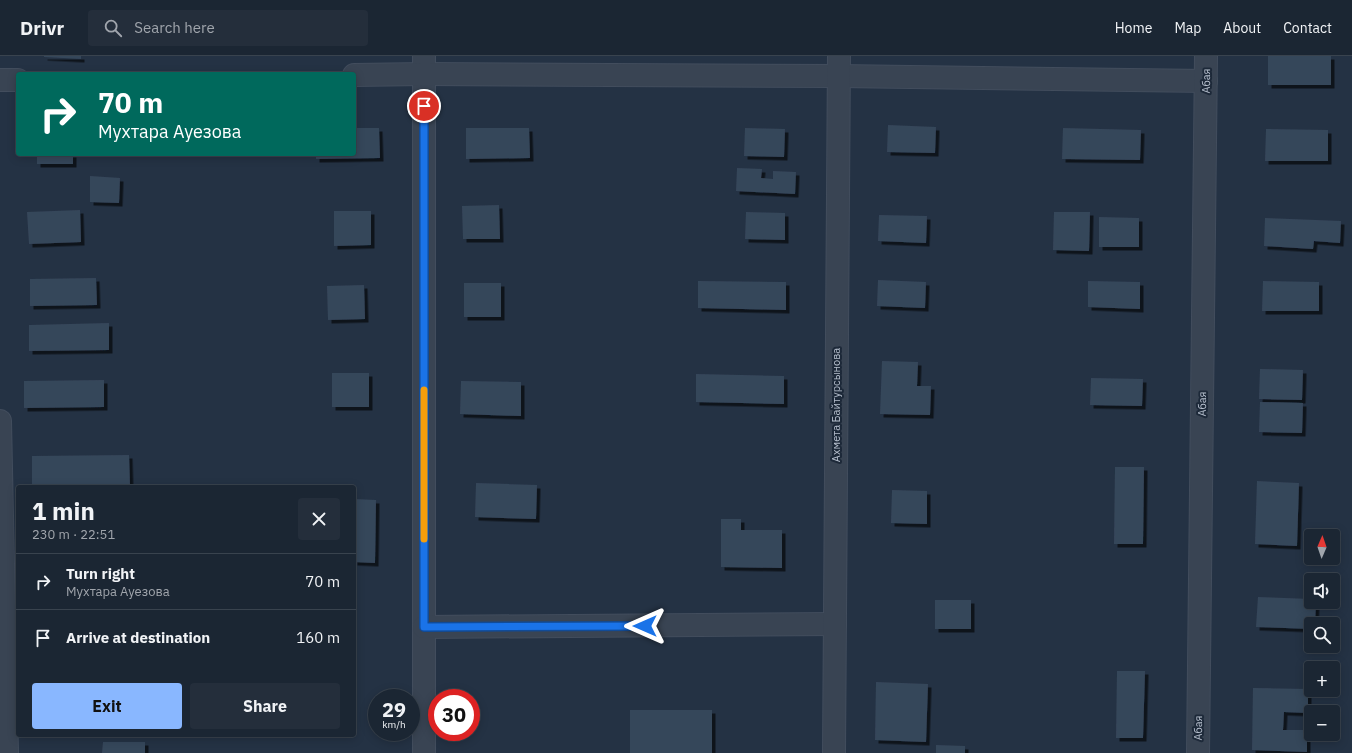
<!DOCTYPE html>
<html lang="en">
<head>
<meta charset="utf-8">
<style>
	body { margin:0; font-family:"IBM Plex Sans",sans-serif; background:#242e3b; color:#f1f3f6; height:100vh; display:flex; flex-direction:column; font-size:15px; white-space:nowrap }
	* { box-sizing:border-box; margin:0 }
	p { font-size:13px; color:#a0a5ac }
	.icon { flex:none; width:22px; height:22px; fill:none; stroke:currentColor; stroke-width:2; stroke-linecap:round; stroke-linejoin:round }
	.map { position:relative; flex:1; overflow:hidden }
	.drawer { position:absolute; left:16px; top:429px; width:340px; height:252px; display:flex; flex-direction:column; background:#1b2633; border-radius:4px; box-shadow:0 2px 10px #0003,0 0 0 1px #39434e }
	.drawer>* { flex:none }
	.banner { position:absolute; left:16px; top:16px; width:340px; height:84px; border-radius:4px; box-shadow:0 2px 10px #0003,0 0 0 1px #39434e; background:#00695c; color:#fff; overflow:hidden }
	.needle { width:26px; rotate:2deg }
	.controls { position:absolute; left:1304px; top:473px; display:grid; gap:8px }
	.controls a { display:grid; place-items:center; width:36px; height:36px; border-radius:4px; background:#1b2633; box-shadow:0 2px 10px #0003,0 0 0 1px #39434e; font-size:20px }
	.speed { position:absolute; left:368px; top:633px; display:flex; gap:8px; font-size:20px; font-weight:700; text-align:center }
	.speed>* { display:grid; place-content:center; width:52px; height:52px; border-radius:50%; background:#1b2633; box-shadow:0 2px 10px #0003,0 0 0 1px #39434e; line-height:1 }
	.speed small { font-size:10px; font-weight:400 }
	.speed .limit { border:6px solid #d22; background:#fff; color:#111 }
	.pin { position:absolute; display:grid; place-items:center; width:34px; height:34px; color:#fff; margin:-17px; border:2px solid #fff; border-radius:50%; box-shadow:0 1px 4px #0007 }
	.me { position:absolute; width:44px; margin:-22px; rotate:270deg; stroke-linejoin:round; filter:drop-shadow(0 0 3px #0008) }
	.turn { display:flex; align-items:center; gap:14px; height:84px; padding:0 16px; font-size:18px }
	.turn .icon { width:52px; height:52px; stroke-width:2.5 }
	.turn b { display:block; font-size:28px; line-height:34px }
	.round { display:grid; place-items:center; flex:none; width:42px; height:42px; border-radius:4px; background:#242e3b }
	.headline { display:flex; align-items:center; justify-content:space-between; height:68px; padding:0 16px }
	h1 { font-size:24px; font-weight:700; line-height:30px }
	.cta { display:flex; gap:8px; margin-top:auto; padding:8px 16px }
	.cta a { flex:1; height:46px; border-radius:4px; background:#89b7ff; color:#111; font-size:16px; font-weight:700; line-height:46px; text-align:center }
	.cta a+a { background:#242e3b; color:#f1f3f6 }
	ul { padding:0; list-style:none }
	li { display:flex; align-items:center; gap:12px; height:56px; padding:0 16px; border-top:1px solid #39434e }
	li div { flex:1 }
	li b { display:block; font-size:15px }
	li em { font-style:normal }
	header { display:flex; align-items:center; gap:24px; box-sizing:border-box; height:56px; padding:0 20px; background:#1b2633; border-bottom:1px solid #39434e }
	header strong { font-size:19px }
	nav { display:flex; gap:22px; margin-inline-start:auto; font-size:14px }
	.search { width:280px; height:36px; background:#242e3b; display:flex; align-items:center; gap:10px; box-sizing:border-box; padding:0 14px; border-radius:4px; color:#a0a5ac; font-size:15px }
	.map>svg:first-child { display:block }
	.building { fill:#36465a; filter:url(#shadow) }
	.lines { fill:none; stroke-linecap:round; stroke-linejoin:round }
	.street-casing { stroke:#424d5d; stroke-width:24 }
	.street { stroke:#394453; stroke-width:22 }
	.route-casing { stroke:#114b97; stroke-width:10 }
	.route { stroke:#1a73e8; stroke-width:7 }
	.slow { stroke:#f59e0b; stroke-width:7 }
	.labels { text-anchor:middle; stroke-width:4; stroke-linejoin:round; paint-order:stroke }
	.street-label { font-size:11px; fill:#b6bfcd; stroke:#1d2939 }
</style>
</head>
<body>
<header>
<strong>Drivr</strong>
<div class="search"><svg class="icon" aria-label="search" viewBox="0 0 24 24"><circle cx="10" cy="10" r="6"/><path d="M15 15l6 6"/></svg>Search here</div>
<nav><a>Home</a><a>Map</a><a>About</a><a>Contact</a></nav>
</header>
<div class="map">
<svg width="1352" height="697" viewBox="0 0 1352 697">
	<defs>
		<filter id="shadow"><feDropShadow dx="3.5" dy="3.5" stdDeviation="0" flood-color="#0009"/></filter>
	</defs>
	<rect width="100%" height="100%" fill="#243244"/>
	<!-- building -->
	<g class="building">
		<path d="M44,0H81V3L44,1Z"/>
		<rect x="1268" y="0" width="63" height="29"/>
		<path d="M888,69L936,71L935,97L887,96Z"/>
		<path d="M354,72H379L380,102L316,103V98H354Z"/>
		<path d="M466,72H529L530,102L466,103Z"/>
		<path d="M745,72L785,73L784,101L744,100Z"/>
		<path d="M1063,72L1141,74L1140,104L1062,103Z"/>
		<path d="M1266,73L1328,74V105H1265Z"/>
		<rect x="37" y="98" width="36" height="10"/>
		<path d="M737,112L762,113L761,122L773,123V115L796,116L795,138L736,135Z"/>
		<path d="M90,120L120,122L119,147L90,146Z"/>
		<path d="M499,149L500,183H463L462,150Z"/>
		<path d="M80,154L81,186L29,188L27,156Z"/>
		<path d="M334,155H371V189L334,190Z"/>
		<path d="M746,156L785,157V184L745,183Z"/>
		<path d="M1054,156H1090L1089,195L1053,194Z"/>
		<path d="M879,159L927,160L926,187L878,185Z"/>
		<path d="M1099,161L1139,162V191H1099Z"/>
		<path d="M1265,162L1341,165L1340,187L1314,185L1313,193L1264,190Z"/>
		<path d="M96,222L97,249L30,250V223Z"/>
		<path d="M878,224L926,226L925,252L877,250Z"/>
		<path d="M698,225L786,226V254L698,252Z"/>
		<path d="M1088,225L1140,226V253L1088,251Z"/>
		<path d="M1263,225L1319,226V255H1262Z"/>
		<rect x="464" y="227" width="37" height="34"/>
		<path d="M364,229L365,263L328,264L327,230Z"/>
		<path d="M109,267V294L29,295V269Z"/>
		<path d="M882,305L918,306L917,330H931L930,359L880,358Z"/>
		<path d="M1260,313L1303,314L1302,344L1259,343Z"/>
		<rect x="332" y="317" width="37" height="34"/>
		<path d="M696,318L784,320V348L696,346Z"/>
		<path d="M1091,322L1143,323L1142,350L1090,349Z"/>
		<path d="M104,324V351L24,352V325Z"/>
		<path d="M461,325L521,326V360L460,358Z"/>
		<path d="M1260,346L1303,347L1302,377L1259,376Z"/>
		<path d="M129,399L130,431H32V400Z"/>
		<path d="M1115,411H1144L1143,488H1114Z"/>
		<path d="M1257,425L1299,427L1297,490L1255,488Z"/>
		<path d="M476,427L537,429L536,463L475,461Z"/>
		<path d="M892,434L927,435V468L891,467Z"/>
		<path d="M354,443L376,444L375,507L354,506Z"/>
		<path d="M721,463H741V474H782V512L721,511Z"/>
		<path d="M1258,541L1311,543V546H1316L1315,568H1311V573L1256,571Z"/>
		<rect x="935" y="544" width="36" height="29"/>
		<path d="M1117,615H1145L1143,682H1116Z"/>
		<path d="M876,626L928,628L926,686L875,684Z"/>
		<path d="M1253,632L1308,633V657L1284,656L1283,674H1307V696L1252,694Z"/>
		<rect x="630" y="654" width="82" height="43"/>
		<path d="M103,686H145V697H102Z"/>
		<path d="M936,689L965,690V697H936Z"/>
	</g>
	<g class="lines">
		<defs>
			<g id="street">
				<path d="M424,0V697"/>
				<path d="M354,19L424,18L839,20L1206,25"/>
				<path d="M0,24H18"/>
				<path d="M0,365L7,697"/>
				<path d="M424,571L835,568"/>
				<path d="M834,697L839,0"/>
				<path d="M1198,697L1206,0"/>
			</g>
		</defs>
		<!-- street casing -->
		<use href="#street" class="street-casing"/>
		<!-- street -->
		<use href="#street" class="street"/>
	</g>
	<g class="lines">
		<defs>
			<path id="route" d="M424,50V571L645,570"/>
		</defs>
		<!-- route casing -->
		<use href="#route" class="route-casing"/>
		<!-- route -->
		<use href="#route" class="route"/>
		<!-- slow -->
		<path class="slow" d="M424,334V483"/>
	</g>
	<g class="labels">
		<!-- street labels -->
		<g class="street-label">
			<text transform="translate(1206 25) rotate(-89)" y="4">Абая</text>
			<text transform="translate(1202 348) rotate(-89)" y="4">Абая</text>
			<text transform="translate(836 349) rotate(-90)" y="4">Ахмета Байтурсынова</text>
			<text transform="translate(1198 672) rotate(-89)" y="4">Абая</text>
		</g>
	</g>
</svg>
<div class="controls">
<a><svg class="needle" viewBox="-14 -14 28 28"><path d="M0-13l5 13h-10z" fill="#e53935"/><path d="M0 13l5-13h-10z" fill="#a0a5ac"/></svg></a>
<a><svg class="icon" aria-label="sound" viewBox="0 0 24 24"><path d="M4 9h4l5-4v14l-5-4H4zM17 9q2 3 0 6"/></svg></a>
<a><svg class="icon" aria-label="search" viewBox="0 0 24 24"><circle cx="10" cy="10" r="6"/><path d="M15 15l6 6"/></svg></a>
<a>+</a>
<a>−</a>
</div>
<div class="speed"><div>29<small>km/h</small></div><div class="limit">30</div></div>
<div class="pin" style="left:424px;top:50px;background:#d93025"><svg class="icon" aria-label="arrive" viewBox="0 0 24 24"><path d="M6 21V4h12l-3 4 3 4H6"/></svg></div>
<svg class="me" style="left:645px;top:570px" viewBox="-20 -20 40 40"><path d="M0-17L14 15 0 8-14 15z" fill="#1a73e8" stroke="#fff" stroke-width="4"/></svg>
<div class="banner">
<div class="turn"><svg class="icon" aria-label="right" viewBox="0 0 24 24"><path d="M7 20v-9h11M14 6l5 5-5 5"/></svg><div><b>70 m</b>Мухтара Ауезова</div></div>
</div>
<section class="drawer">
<div class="headline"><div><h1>1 min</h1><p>230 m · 22:51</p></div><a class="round"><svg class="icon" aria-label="close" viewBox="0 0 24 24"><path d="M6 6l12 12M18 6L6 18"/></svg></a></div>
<ul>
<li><svg class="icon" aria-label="right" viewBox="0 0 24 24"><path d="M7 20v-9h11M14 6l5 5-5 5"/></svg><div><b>Turn right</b><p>Мухтара Ауезова</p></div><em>70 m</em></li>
<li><svg class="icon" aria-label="arrive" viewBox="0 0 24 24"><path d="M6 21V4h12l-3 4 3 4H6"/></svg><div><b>Arrive at destination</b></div><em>160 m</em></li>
</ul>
<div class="cta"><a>Exit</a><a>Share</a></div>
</section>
</div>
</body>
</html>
